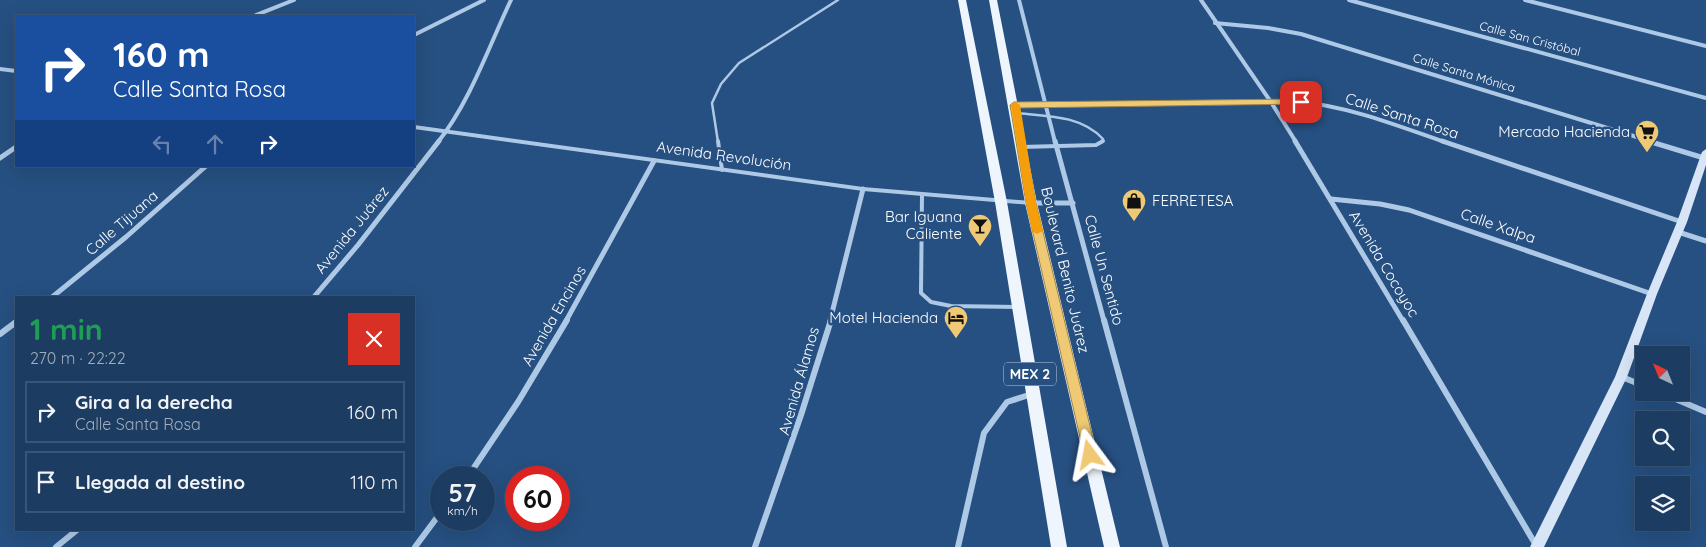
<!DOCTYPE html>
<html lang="es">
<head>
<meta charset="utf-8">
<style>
	body { margin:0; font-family:Quicksand,sans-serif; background:#254367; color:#f1f3f6; height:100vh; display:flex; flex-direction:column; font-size:19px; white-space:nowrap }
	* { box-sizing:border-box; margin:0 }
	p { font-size:16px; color:#a0adbd }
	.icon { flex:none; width:28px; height:28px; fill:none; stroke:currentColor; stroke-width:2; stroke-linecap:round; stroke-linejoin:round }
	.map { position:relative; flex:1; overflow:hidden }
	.panel { position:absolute; left:15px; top:296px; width:400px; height:235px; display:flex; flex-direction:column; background:#1c3c61; border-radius:0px; box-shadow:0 5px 20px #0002,0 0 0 1px #3a5676 }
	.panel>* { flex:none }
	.guide { position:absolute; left:15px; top:15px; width:400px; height:152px; border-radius:0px; box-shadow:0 5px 20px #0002,0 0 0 1px #3a5676; background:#1a4fa0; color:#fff; overflow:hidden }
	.needle { width:32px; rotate:317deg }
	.controls { position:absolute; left:1635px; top:346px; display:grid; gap:10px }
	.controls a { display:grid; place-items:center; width:55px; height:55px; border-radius:0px; background:#1c3c61; box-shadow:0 5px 20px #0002,0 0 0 1px #3a5676; font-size:25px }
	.speed { position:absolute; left:430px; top:466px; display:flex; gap:10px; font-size:25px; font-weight:700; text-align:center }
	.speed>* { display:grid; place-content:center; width:65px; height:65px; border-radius:50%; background:#1c3c61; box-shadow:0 5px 20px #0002,0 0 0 1px #3a5676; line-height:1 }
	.speed small { font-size:12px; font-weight:400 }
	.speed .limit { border:8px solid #d22; background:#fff; color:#111 }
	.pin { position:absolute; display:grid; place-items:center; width:42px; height:42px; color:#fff; margin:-21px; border-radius:10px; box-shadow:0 2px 8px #0006 }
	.me { position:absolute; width:55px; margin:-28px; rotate:347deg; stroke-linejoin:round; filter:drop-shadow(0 0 4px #0008) }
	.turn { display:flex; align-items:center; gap:18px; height:105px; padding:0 15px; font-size:22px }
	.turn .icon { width:65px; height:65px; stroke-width:2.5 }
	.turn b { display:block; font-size:35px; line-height:42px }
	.lanes { display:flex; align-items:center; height:48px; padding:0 15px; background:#0003; justify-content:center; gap:25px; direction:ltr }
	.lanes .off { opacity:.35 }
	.round { display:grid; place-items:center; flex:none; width:52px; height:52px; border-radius:0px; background:#254367 }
	.summary { display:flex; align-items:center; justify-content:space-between; height:85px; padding:0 15px }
	h1 { font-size:30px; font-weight:800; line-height:38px; color:#1e9e55 }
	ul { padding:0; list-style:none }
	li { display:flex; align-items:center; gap:15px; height:62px; margin:0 10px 8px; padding:0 5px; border:2px solid #3a5676; border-radius:0px }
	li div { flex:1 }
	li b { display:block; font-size:19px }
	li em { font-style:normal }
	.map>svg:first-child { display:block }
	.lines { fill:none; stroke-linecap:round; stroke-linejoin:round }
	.service-far1 { stroke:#aec9e6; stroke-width:2.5 }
	.service { stroke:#aec9e6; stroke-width:4 }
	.minor-far2 { stroke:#aec9e6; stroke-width:4 }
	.minor-far1 { stroke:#aec9e6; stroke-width:5 }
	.minor { stroke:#aec9e6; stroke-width:6 }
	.tertiary { fill:#aec9e6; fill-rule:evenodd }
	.secondary { fill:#d7e5f6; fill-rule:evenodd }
	.primary { fill:#eff5fd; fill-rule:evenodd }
	.route { fill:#efc973; stroke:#9b834b }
	.slow { fill:#f59e0b }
	.labels { text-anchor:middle; stroke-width:5; stroke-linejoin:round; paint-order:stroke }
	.far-street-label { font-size:12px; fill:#fff; stroke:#265081 }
	.shield { fill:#265081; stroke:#becad9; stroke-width:1 }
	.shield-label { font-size:14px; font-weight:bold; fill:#fff }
	.street-label { font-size:15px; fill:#fff; stroke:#265081 }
	.poi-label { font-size:15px; fill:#fff; stroke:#265081; text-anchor:end }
</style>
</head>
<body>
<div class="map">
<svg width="1706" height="547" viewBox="0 0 1706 547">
	<rect width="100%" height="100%" fill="#265081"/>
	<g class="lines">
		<!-- service-far1 -->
		<g class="service-far1">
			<path d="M1016,113C1046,116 1081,115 1103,139L1102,142"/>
			<path d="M718,142L712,103L721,84L739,63L838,0"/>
		</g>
		<!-- service -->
		<g class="service">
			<path d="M718,141L722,170"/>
			<path d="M1021,147L1096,145L1103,141"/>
			<path d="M922,195L921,293L931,302L951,306L1017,307"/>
		</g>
		<!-- minor-far2 -->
		<g class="minor-far2">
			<path d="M1019,0L1055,142"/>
			<path d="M1201,0L1271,102L1296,142"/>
			<path d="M1349,0L1706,98"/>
			<path d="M1525,0L1706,46"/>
			<path d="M254,16L294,0"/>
			<path d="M1215,23L1268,28L1301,34L1653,142"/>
			<path d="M414,35L484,0"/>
			<path d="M1014,105L1301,102C1351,107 1398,126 1445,142"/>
			<path d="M438,142C470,102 489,46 511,0"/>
		</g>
		<!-- minor-far1 -->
		<g class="minor-far1">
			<path d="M1055,141L1104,321"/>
			<path d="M1295,141L1403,321"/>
			<path d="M1442,141L1682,222"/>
			<path d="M1648,141L1704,158"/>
			<path d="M0,158L16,147"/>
			<path d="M1331,199L1380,204L1409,210L1652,294"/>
			<path d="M1031,203H1073"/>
			<path d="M1678,232L1706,241"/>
			<path d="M51,298L126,237L206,166"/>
			<path d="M313,298L358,245L439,141"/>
			<path d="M566,321L654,161"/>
			<path d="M830,321L863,189"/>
		</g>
		<!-- minor -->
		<g class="minor">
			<path d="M1104,320L1166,547"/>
			<path d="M1403,320L1537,547"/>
			<path d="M0,334L16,322"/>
			<path d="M1622,377L1644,386"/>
			<path d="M1659,392L1706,412"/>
			<path d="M467,478L518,402L567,320"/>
			<path d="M56,547L77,530"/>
			<path d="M415,547L441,512"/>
			<path d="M755,547L801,415L831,320"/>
			<path d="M958,547L984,433L1007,402L1032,394"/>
		</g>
		<!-- tertiary -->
		<g class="tertiary">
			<path d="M0,67L16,69V73L0,71Z"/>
			<path d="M414,125L863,187L1031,201L1035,203L1031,205L863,191L414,129Z"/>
		</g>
		<!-- secondary -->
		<path class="secondary" d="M1706,149V165L1687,222L1657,294L1627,377L1544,547H1530L1615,377L1647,294L1677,222L1702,152Z"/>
		<!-- primary -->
		<g class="primary">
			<path d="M958,0H966L1007,202L1067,547H1051L995,202Z"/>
			<path d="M989,0H997L1037,203L1120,547H1104L1025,203Z"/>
		</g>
	</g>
	<!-- route -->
	<path class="route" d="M1301,99L1304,100V104L1019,108L1036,203L1097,455L1095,459L1090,460L1085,459L1026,203L1010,105L1014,102Z"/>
	<!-- slow -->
	<path class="slow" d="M1015,102L1020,105L1036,203L1043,231L1037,234L1032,231L1026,203L1011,105Z"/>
	<!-- icons -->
	<defs>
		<symbol id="supermarket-pin" viewBox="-11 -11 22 30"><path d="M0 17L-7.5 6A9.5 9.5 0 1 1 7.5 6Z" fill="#efc973" stroke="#265081"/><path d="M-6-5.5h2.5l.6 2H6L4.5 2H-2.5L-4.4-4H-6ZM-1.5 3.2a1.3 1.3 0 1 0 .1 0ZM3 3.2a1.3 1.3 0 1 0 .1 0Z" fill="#111"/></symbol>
		<symbol id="shop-pin" viewBox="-11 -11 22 30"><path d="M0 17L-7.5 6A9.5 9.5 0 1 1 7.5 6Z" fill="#efc973" stroke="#265081"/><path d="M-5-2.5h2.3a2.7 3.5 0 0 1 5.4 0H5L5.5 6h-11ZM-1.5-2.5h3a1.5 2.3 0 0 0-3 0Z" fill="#111"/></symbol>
		<symbol id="bar-pin" viewBox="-11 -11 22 30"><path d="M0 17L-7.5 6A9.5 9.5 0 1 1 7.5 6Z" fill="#efc973" stroke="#265081"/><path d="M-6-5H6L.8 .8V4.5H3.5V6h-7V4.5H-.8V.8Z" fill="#111"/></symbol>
		<symbol id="hotel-pin" viewBox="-11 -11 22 30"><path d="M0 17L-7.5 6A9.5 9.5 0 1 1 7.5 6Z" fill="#efc973" stroke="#265081"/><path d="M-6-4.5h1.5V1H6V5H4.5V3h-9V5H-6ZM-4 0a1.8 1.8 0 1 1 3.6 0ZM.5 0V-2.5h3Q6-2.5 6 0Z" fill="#111"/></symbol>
	</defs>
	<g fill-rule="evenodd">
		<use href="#supermarket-pin" x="1633" y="118" width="28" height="38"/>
		<use href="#shop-pin" x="1120" y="187" width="28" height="38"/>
		<use href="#bar-pin" x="966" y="212" width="28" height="38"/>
		<use href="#hotel-pin" x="942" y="304" width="28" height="38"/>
	</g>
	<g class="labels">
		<!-- far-street labels -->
		<g class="far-street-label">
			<text transform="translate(1530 39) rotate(15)" y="4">Calle San Cristóbal</text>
			<text transform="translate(1464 73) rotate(17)" y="4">Calle Santa Mónica</text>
		</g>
		<!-- shield labels -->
		<rect class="shield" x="1004" y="362.5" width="52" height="23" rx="4"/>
		<g class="shield-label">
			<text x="1030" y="379">MEX 2</text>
		</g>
		<!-- street labels -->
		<g class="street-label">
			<text transform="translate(1402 116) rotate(18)" y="5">Calle Santa Rosa</text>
			<text transform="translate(724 156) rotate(8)" y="5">Avenida Revolución</text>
			<text transform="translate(122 223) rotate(-41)" y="5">Calle Tijuana</text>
			<text transform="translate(1498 226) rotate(19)" y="5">Calle Xalpa</text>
			<text transform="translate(352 230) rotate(-51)" y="5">Avenida Juárez</text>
			<text transform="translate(1384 264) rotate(59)" y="5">Avenida Cocoyoc</text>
			<text transform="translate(1065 270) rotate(77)" y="5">Boulevard Benito Juárez</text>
			<text transform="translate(1104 270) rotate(75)" y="5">Calle Un Sentido</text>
			<text transform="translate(554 316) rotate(-60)" y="5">Avenida Encinos</text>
			<text transform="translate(799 381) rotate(-74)" y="5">Avenida Álamos</text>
		</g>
		<!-- poi labels -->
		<g class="poi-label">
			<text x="1630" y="137">Mercado Hacienda</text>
			<text x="1152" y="206" text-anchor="start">FERRETESA</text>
			<text x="962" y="222">Bar Iguana<tspan x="962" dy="17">Caliente</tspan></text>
			<text x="938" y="323">Motel Hacienda</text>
		</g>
	</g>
</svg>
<div class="controls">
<a><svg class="needle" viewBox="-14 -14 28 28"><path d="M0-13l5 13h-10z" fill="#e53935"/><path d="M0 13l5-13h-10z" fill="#a0adbd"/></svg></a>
<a><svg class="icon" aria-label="search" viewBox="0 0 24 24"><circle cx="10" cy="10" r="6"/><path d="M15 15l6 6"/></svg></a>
<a><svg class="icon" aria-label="layers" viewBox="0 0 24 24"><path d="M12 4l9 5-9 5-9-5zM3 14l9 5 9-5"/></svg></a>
</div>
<div class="speed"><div>57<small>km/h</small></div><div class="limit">60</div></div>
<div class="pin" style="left:1301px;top:102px;background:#d93025"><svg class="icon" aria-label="arrive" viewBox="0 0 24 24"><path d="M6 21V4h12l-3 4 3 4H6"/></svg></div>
<svg class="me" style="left:1090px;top:455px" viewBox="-20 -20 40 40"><path d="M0-17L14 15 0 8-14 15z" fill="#efc973" stroke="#fff" stroke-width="4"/></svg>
<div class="guide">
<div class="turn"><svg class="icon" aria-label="right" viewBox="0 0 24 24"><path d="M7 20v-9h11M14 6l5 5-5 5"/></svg><div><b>160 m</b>Calle Santa Rosa</div></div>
<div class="lanes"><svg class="icon off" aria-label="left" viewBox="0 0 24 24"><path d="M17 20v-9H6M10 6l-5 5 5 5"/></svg><svg class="icon off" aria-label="ahead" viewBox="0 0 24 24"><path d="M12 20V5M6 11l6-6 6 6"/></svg><svg class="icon" aria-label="right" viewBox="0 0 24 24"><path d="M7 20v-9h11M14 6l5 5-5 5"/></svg></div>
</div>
<section class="panel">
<div class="summary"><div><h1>1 min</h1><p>270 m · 22:22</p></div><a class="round" style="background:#d93025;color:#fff"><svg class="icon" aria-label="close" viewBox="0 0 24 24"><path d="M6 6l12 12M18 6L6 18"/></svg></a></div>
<ul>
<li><svg class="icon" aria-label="right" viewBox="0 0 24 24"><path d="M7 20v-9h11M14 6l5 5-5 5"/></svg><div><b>Gira a la derecha</b><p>Calle Santa Rosa</p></div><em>160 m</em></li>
<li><svg class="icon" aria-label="arrive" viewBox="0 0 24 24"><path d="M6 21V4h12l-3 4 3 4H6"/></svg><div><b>Llegada al destino</b></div><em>110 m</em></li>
</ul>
</section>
</div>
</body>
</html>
